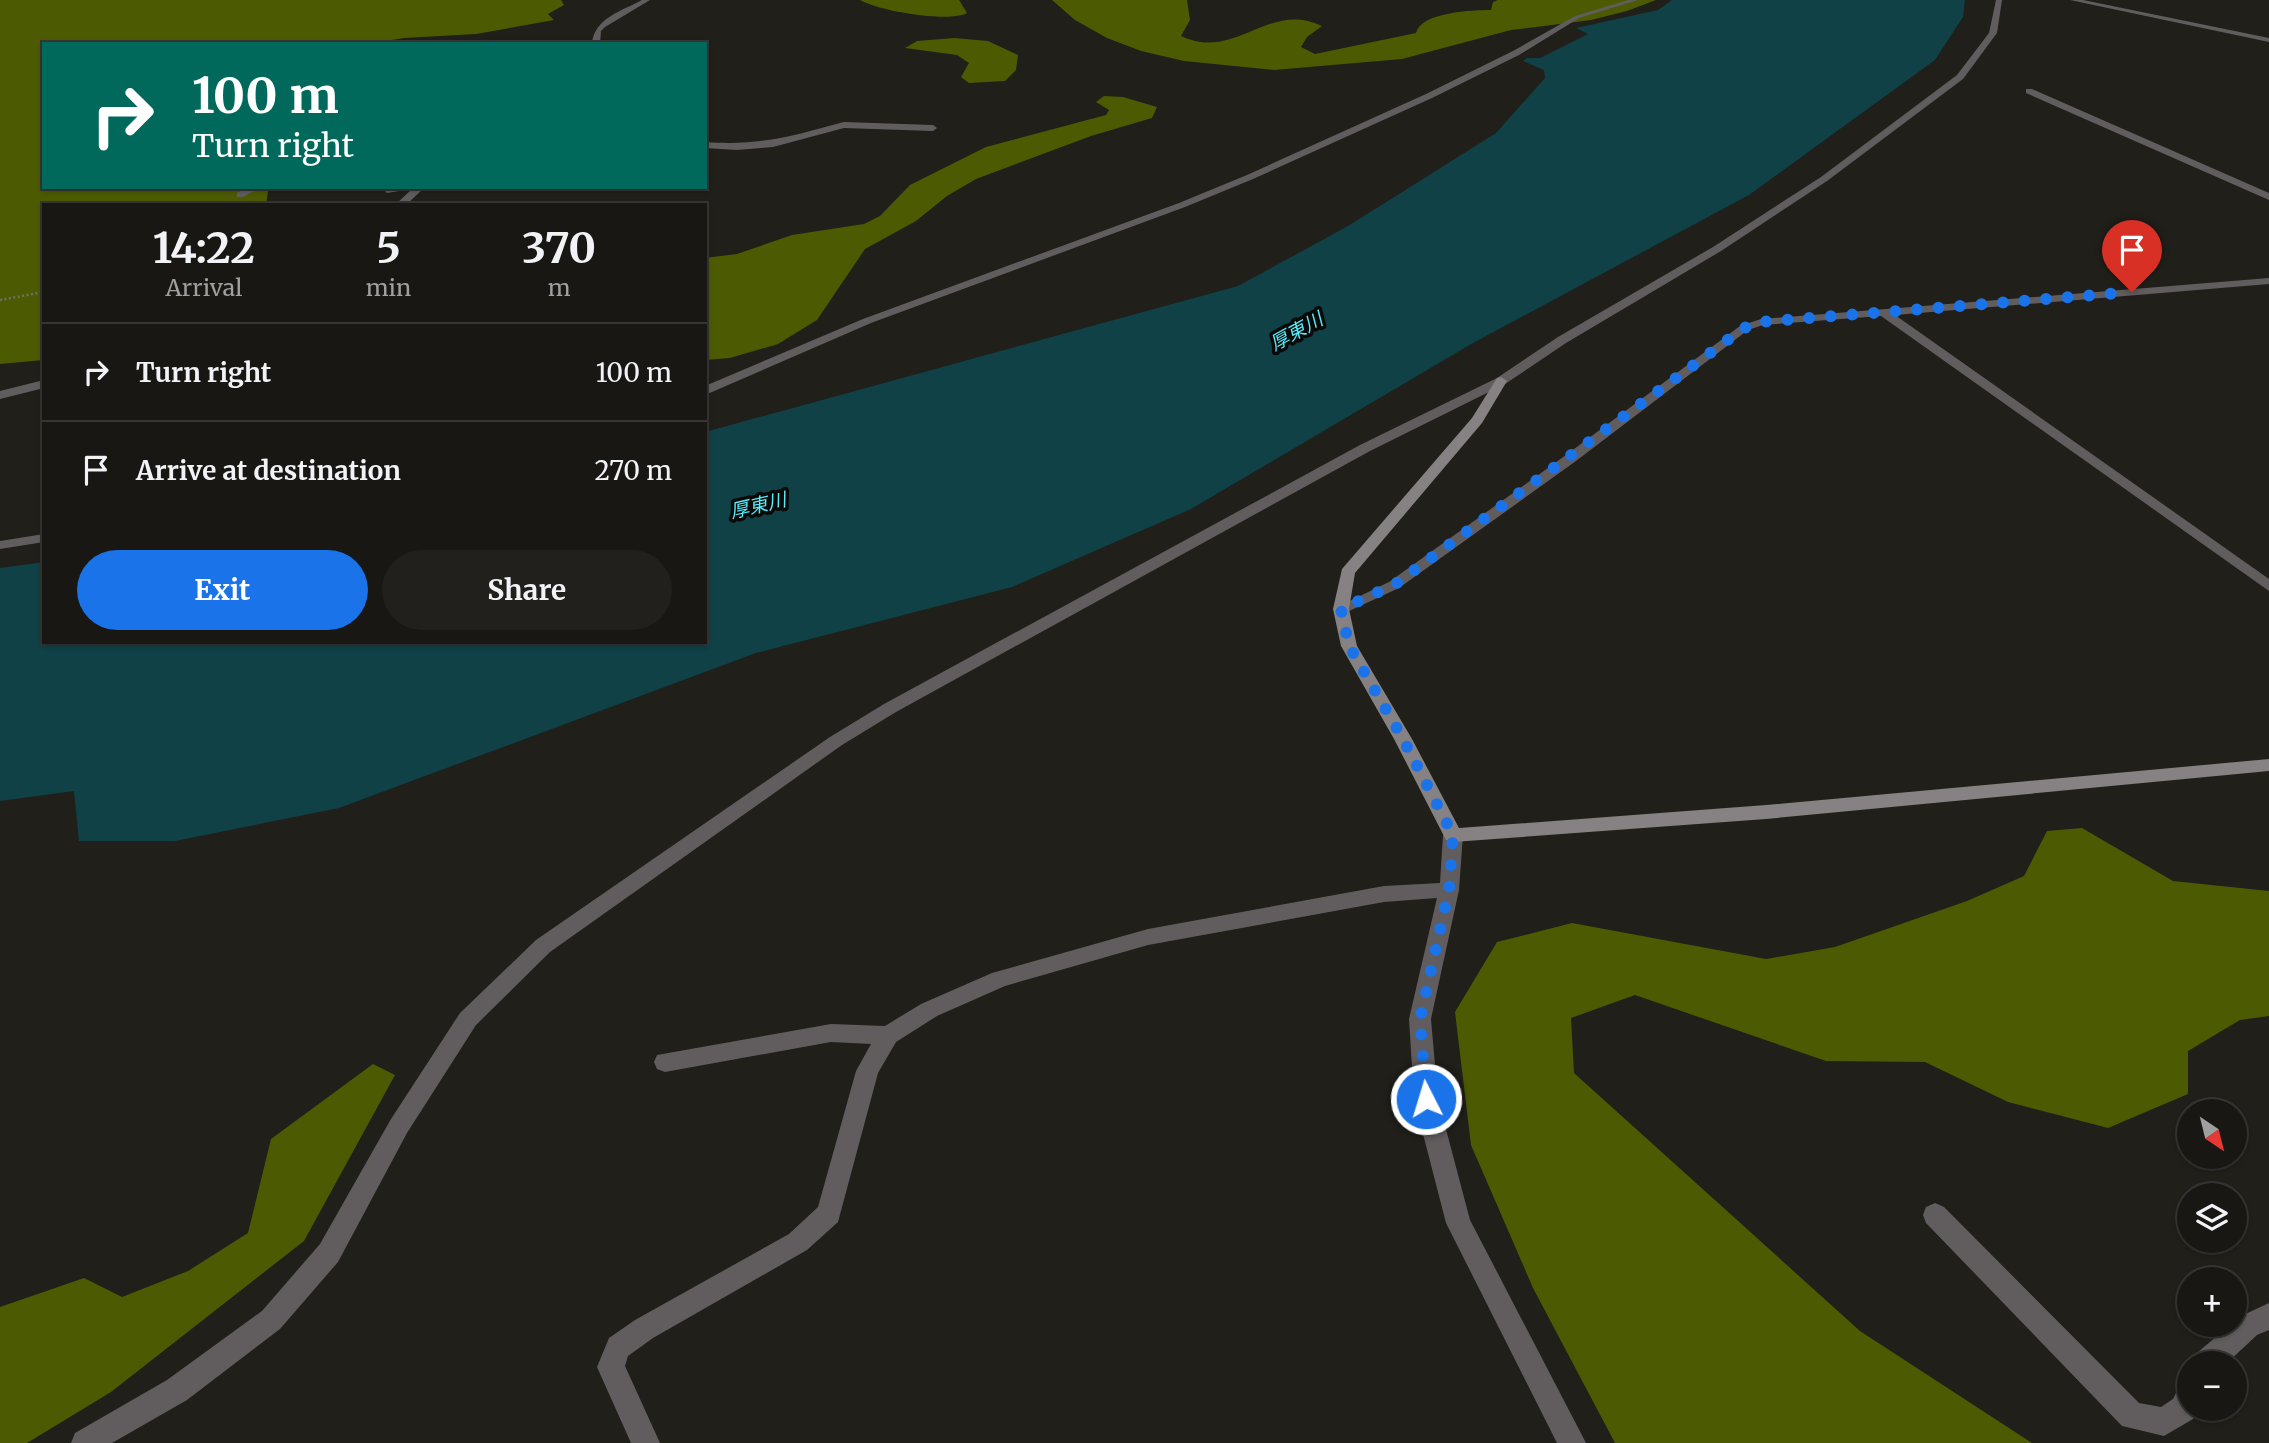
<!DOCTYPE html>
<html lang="en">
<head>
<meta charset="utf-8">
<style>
	body { margin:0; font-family:Merriweather,"Noto Sans JP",serif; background:#21201d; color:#f1f3f6; height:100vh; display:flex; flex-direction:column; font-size:26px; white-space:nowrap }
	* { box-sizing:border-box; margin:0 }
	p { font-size:23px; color:#9f9fa0 }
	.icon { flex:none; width:38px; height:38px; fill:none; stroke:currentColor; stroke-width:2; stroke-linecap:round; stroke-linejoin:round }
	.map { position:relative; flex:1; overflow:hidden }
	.side { position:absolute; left:42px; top:203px; width:665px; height:441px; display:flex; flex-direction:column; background:#181714; border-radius:0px; box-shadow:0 2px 5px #0004,0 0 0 2px #363634 }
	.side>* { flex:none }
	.banner { position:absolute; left:42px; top:42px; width:665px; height:147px; border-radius:0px; box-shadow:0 2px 5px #0004,0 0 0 2px #363634; background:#00695c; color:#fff; overflow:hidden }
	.needle { width:46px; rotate:145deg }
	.tools { position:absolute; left:2177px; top:1099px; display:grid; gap:14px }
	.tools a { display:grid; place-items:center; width:70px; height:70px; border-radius:50%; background:#181714; box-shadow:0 2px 5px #0004,0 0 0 2px #363634; font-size:35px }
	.pin { position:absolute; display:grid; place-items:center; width:60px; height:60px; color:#fff; margin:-72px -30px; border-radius:50% 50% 50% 0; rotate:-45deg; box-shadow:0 0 7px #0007 }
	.pin .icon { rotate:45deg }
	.me { position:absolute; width:77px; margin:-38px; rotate:355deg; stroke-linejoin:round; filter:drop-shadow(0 0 5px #0008) }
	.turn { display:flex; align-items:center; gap:24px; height:147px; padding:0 35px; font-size:32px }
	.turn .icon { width:91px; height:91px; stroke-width:2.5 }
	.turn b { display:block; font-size:49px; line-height:60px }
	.eta { display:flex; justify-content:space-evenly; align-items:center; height:119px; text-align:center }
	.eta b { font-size:42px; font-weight:700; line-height:49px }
	.primary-button { display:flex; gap:14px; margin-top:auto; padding:14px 35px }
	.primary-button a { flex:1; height:80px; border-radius:42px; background:#1a73e8; color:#fff; font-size:28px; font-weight:700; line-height:80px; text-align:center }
	.primary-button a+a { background:#21201d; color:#f1f3f6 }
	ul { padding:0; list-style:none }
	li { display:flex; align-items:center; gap:21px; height:98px; padding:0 35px; border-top:2px solid #363634 }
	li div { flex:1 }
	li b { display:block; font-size:26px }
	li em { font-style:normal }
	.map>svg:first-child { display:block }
	.forest { fill:#4c5a02 }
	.water { fill:#0f4146 }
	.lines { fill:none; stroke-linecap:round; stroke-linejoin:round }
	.path { stroke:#706f6a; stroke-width:2.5; stroke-dasharray:2 2.5; stroke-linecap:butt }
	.street { fill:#615d5e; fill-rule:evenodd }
	.secondary { fill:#868182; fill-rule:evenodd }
	.route { stroke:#1a73e8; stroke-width:12; stroke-dasharray:0 21.6 }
	.labels { text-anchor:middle; stroke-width:7; stroke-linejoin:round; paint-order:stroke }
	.far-water-label { font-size:19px; font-style:italic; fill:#55edfb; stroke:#0a0907 }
</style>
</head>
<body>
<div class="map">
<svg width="2269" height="1443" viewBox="0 0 2269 1443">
	<rect width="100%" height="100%" fill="#201f1a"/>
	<!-- forest -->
	<g class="forest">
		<path d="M0,0H561L564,5L548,14L554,20L476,34L404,38L386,41L432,44H44V187H273L268,191L266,205H44V360L0,364Z"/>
		<path d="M860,0H959L967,13C950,23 878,11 860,0Z"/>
		<path d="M1052,0H1187L1190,20L1181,36C1236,62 1268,0 1322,26L1307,37L1301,47L1315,54L1416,33C1421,12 1473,10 1491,10L1493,2L1498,0H1656L1627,11L1591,20L1511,30L1402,59L1274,70L1184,61L1141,51L1107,38L1075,20Z"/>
		<path d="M954,38L988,41L1018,55L1016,70L1005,81L969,83L961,77L969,63L957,55L905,48L917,41Z"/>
		<path d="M1104,96L1123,97L1157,107L1152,118L1091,136L976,179L947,196L916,221L865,249L817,320L778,344L730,358L705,360V258L737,254L792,235L864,224L880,216L910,185L986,147L1106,115L1109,110L1096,102Z"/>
		<path d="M2082,828L2173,881L2269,891V1016L2240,1020L2188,1051V1094L2108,1128L2008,1102L1925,1062L1826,1061L1635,995L1571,1018L1574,1073L1860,1331L2032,1443H1615L1533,1288L1471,1145L1455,1012L1497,942L1572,923L1766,959L1835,947L1967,901L2024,876L2047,831Z"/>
		<path d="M373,1064L395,1075L304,1241L111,1392L27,1443H0V1307L84,1278L122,1297L188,1271L248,1233L271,1139Z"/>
	</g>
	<!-- water -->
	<path class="water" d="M1672,0H1965L1963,17L1935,60L1749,195L1473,343L1191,509L1012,587L756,653L339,808L175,841H79L74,791L0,801V568L44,562V642H705V432L1238,286L1348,226L1496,133L1545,78L1544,70L1523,61L1527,58H1540L1588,34L1576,28L1658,10Z"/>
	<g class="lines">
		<!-- path -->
		<path class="path" d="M0,300L44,292"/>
		<!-- street -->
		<g class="street">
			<path d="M642,0H650L605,27L601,31L600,44H592C594,18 622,11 642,0Z"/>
			<path d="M1628,0H1638L1579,18L1519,55L1432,98L1253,179L1185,207L871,323L705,395V386L863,319L1179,203L1247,175L1426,94L1513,51L1575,16Z"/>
			<path d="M1996,0H2002L1997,33L1963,79L1827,181L1721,251L1566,343L1505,384L1370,451L896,712L842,745L550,952L476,1025L407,1133L338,1262L280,1329L187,1400L112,1443H71L75,1433L167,1380L262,1311L320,1244L391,1119L460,1013L536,940L830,737L884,704L1360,445L1497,378L1558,337L1713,247L1821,177L1957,75L1989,33Z"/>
			<path d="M2070,0H2083L2269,38V42Z"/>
			<path d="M2026,89H2032L2269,193V200L2026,93Z"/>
			<path d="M844,122L933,125L937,128L933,131L844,128L773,147L737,150L705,148V142C761,146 792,136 844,122Z"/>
			<path d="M248,187H261L243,197H237V193Z"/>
			<path d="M381,187H425L406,205H395L412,189L387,193Z"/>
			<path d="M2269,278V284L1895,315L2269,579V591L1881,316L1763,325L1748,330L1576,461L1399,588L1347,612H1335L1333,609L1389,582L1566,455L1740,326L1761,319Z"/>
			<path d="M44,380V388L0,399V391Z"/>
			<path d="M44,534V542L0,549V541Z"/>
			<path d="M1453,828L1460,830L1463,835L1459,890L1431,1019L1438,1099L1470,1220L1586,1443H1557L1446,1223L1414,1099L1409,1019L1437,898L1384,902L1148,945L1005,986L937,1016L896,1042L878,1073L838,1222L807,1250L653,1338L628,1356L625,1366L660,1443H631L597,1367L609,1338L635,1320L789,1234L818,1207L856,1071L871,1044L831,1042L665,1072L657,1069L654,1062L657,1055L831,1024L885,1026L921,1004L992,973L1148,929L1384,886L1440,883L1443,835L1446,830Z"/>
			<path d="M1935,1203L1944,1207L2139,1403L2161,1407L2173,1399L2179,1387L2189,1383V1409H2198L2193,1419L2164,1436L2122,1426L1926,1223L1923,1215L1926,1207Z"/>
			<path d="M2269,1303V1330L2257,1335L2227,1363H2194L2197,1353L2230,1325H2235L2239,1317Z"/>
		</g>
		<!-- secondary -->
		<path class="secondary" d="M1501,377L1507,381L1482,423L1355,573L1349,609L1357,646L1412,739L1459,828L1766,805L2269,759V771L1766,819L1453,842L1446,840L1394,739L1341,646L1333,609L1342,569L1472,418L1497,378Z"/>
	</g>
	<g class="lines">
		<!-- route -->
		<path class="route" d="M1426,1099L1420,1019L1449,890L1453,835L1403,739L1349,646L1341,609L1394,585L1744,328L1761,322L2132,292"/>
	</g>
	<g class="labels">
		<!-- far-water labels -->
		<g class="far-water-label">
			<text transform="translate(1296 331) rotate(-29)" y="7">厚東川</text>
			<text transform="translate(758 505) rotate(-13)" y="7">厚東川</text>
		</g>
	</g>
</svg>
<div class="tools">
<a><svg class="needle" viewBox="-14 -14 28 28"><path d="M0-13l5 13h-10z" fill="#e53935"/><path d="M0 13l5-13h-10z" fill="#9f9fa0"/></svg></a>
<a><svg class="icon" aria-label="layers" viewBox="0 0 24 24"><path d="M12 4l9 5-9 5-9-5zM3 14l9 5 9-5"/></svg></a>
<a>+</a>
<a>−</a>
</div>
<div class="pin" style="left:2132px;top:292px;background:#d93025"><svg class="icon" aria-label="arrive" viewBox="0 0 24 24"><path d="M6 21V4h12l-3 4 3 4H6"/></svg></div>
<svg class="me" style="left:1426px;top:1099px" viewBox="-20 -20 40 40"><circle r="17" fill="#1a73e8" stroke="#fff" stroke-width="3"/><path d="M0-11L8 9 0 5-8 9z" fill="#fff"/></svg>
<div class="banner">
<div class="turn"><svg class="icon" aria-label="right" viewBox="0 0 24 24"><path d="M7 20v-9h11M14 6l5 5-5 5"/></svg><div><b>100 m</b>Turn right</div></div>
</div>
<section class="side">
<div class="eta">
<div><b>14:22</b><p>Arrival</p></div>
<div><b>5</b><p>min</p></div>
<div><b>370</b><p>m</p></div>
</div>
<ul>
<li><svg class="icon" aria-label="right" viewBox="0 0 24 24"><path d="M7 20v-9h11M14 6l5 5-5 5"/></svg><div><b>Turn right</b></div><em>100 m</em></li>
<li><svg class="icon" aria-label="arrive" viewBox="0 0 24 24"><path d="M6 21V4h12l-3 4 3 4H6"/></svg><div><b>Arrive at destination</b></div><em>270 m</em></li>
</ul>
<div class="primary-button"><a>Exit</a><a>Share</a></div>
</section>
</div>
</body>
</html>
